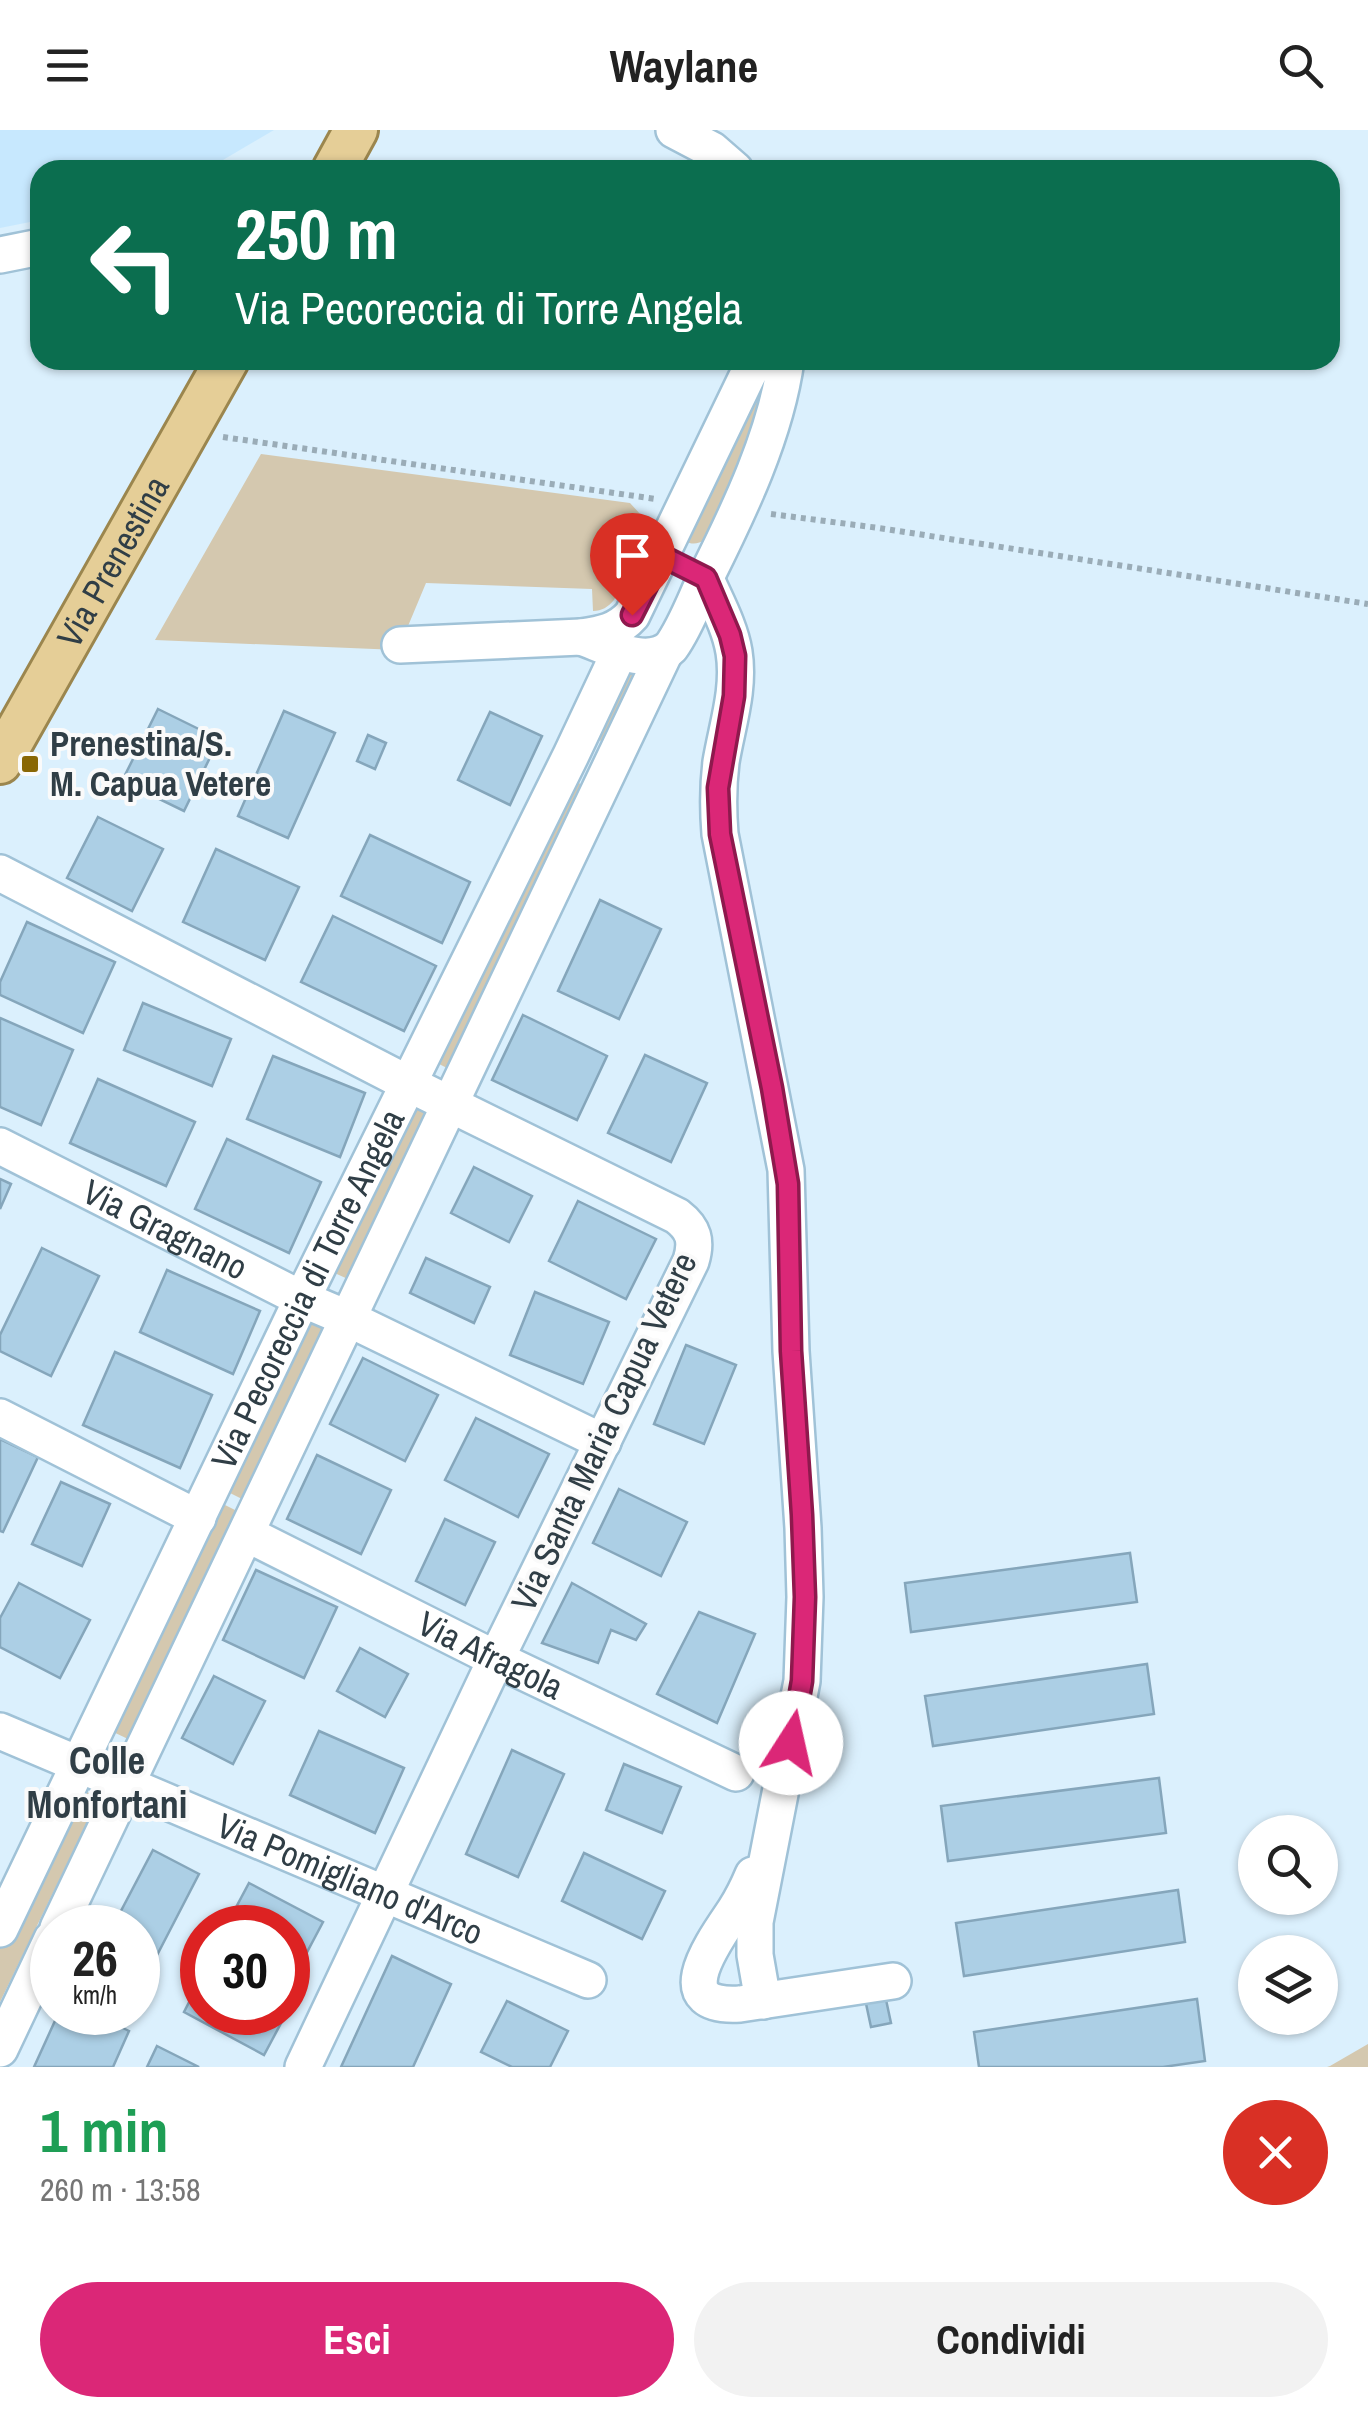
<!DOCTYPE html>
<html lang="it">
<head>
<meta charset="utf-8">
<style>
	body { margin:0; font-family:"Archivo Narrow",sans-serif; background:#f2f2f2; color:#222; height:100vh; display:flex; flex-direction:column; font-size:38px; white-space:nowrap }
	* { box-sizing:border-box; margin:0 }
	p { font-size:32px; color:#767676 }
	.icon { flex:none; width:55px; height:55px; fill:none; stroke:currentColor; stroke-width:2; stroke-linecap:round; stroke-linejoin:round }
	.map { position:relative; height:1937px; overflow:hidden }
	.panel { display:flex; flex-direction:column; background:#fff; flex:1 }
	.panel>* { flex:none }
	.banner { position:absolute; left:30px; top:30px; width:1310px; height:210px; border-radius:30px; box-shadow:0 2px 8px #0004; background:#0b6e4f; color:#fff; overflow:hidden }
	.buttons { position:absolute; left:1238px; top:1685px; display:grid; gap:20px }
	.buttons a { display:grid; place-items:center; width:100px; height:100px; border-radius:50%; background:#fff; box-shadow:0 2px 8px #0004; font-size:50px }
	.speed { position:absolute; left:30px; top:1775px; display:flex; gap:20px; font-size:50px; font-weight:700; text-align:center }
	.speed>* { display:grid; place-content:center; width:130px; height:130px; border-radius:50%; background:#fff; box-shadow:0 2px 8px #0004; line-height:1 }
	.speed small { font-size:25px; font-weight:400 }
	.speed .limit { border:15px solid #d22; background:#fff; color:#111 }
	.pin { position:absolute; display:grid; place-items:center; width:85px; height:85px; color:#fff; margin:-102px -42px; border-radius:50% 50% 50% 0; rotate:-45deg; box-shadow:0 0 10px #0007 }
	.pin .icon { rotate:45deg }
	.me { position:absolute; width:110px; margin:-55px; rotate:10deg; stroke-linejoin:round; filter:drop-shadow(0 0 8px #0008) }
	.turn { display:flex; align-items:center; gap:35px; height:210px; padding:0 40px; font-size:45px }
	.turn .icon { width:130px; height:130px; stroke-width:2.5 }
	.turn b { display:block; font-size:70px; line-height:85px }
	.round { display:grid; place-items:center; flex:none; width:105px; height:105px; border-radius:52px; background:#f2f2f2 }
	.headline { display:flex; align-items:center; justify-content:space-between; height:170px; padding:0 40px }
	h1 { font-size:60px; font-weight:800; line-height:75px; color:#1e9e55 }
	.cta { display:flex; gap:20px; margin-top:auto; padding:20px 40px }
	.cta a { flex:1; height:115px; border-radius:60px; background:#db2777; color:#fff; font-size:40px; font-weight:800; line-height:115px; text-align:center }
	.cta a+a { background:#f2f2f2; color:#222 }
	header { display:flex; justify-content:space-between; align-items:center; height:130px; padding:0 40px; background:#fff; font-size:45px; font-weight:800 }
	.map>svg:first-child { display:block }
	.built { fill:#c7e8fe }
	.green { fill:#d4c8af }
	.building { fill:#accfe5; stroke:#85a6bb; stroke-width:2.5 }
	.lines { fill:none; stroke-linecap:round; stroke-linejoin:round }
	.minor-casing { stroke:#a0c2d7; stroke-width:40 }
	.major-casing { stroke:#9b864e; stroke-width:48 }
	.path { stroke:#9aacb7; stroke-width:6; stroke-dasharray:5 5; stroke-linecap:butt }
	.minor { stroke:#fff; stroke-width:35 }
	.major { stroke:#e5ce97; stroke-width:42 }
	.route-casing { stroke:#8e194d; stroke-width:25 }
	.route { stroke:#db2777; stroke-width:18 }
	.poi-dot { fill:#896705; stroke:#fafafa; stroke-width:4 }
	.labels { text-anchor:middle; stroke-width:8; stroke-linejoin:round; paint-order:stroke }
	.street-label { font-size:35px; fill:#303e46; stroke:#fafafa }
	.poi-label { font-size:35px; font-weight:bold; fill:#303e46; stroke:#fafafa; text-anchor:start }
	.neighbourhood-label { font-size:38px; font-weight:bold; fill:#303e46; stroke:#fafafa }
</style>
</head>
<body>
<header><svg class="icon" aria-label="menu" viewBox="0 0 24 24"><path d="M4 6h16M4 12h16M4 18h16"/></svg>Waylane<svg class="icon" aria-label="search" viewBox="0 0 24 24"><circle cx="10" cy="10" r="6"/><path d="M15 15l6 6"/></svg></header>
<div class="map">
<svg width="1368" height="1937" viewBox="0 0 1368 1937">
	<rect width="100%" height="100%" fill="#dbf0fd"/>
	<!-- built -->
	<path class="built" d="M0,0H274L206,40H40V90L0,98Z"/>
	<!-- green -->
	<g class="green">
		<path d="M769,230L760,303L705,410C698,414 692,415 685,411Z"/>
		<path d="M261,324L630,373L652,397L614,470C608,477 602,481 593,481L592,459L426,453L398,520L155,510Z"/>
		<path d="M623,532L651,533L610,615L588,605Z"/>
		<path d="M576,649L584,659L451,940L429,929Z"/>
		<path d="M409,971L430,982L350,1150L328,1140Z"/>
		<path d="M305,1187L325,1197L242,1369L222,1359Z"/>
		<path d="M215,1370L237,1381L128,1609L107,1599Z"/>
		<path d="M77,1657L99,1668L0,1872V1817Z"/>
		<path d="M1368,1914V1937H1327L1330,1936Z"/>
	</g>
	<!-- building -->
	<g class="building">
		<path d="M158,579L219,609L184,681L122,651Z"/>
		<path d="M284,581L335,603L288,708L238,686Z"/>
		<path d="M490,582L542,606L510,675L458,650Z"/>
		<path d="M368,605L386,613L375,639L357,631Z"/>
		<path d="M98,687L163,719L132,781L67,748Z"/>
		<path d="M370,705L470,752L442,813L341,766Z"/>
		<path d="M216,719L299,757L265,830L183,792Z"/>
		<path d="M600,770L661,799L619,889L558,861Z"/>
		<path d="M333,786L436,836L404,901L301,852Z"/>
		<path d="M27,792L115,832L83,903L0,865V852Z"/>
		<path d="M143,873L231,909L212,956L124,920Z"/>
		<path d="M523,885L607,926L577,990L492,950Z"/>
		<path d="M0,888L73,920L41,995L0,977Z"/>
		<path d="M645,925L707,953L671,1032L608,1003Z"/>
		<path d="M273,926L365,963L340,1027L247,989Z"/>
		<path d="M98,949L195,992L166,1056L70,1013Z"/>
		<path d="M227,1009L321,1052L289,1123L195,1079Z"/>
		<path d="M474,1037L532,1066L509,1112L451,1083Z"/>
		<path d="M0,1049L11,1054L0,1079Z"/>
		<path d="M578,1071L656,1109L626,1169L549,1131Z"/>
		<path d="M42,1118L99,1146L51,1246L0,1221V1205Z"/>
		<path d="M426,1128L490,1157L474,1193L410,1163Z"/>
		<path d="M167,1140L260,1181L233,1244L140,1202Z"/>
		<path d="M535,1162L609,1192L583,1254L510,1225Z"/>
		<path d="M686,1215L736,1235L704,1314L654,1294Z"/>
		<path d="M115,1222L212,1265L180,1338L83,1295Z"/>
		<path d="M363,1228L438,1265L405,1331L330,1294Z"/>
		<path d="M476,1288L549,1324L518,1387L445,1350Z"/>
		<path d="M0,1309L38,1327L3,1402L0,1401Z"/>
		<path d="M317,1325L391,1360L361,1424L287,1389Z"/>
		<path d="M61,1352L110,1374L82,1436L32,1414Z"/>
		<path d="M619,1359L687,1392L661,1446L593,1413Z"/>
		<path d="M445,1389L495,1412L465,1475L416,1451Z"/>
		<path d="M1130,1423L1137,1472L911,1502L905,1453Z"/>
		<path d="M256,1440L337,1477L304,1548L223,1510Z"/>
		<path d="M19,1453L90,1490L60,1548L0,1517V1488Z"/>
		<path d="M572,1453L646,1494L636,1510L611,1500L598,1533L542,1513Z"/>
		<path d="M699,1482L755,1504L717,1593L657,1564Z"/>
		<path d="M360,1518L408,1544L385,1587L337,1561Z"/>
		<path d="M1147,1534L1154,1584L933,1616L925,1566Z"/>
		<path d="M214,1546L265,1571L233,1634L182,1608Z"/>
		<path d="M319,1601L404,1638L375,1703L290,1665Z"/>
		<path d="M512,1620L564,1644L518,1747L466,1724Z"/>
		<path d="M624,1634L681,1657L662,1703L606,1680Z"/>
		<path d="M1159,1648L1166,1703L948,1731L941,1676Z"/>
		<path d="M153,1720L199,1744L139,1860L138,1798H112Z"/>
		<path d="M584,1723L665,1761L642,1809L562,1771Z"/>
		<path d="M249,1753L323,1792L297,1841L288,1836V1798H225Z"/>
		<path d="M1178,1760L1185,1812L964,1846L956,1793Z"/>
		<path d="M392,1826L451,1854L413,1937H341Z"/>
		<path d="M202,1847V1882H287L264,1925L184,1882Z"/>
		<path d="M885,1865L891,1893L871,1897L865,1869Z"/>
		<path d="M1197,1869L1205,1931L1163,1937H979L974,1902Z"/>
		<path d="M507,1871L568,1901L550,1937H512L481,1922Z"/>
		<path d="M59,1882H90L129,1901L113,1937H34Z"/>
		<path d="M157,1916L199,1937H147Z"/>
	</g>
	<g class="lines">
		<defs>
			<g id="minor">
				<path d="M674,0L712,20L735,40"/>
				<path d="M0,125L40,117"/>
				<path d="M755,230L632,485C618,501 602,504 581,507C607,516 648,539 671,517C686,496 695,470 706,447C739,381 776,304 786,230"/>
				<path d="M706,449C716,472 730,497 734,522C740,559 727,596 721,632C718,656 718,679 720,704L786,1040L791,1221L803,1398L805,1467L802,1551L755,1792V1825L763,1871"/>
				<path d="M400,515L581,507"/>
				<path d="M0,743L409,954L677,1086C694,1099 697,1111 691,1131L496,1529L303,1937"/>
				<path id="s1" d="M0,1016L302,1169L349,1189L603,1312"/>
				<path d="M0,1287L198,1388"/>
				<path id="s2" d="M247,1404L496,1529L736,1643"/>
				<path id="s3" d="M0,1601L588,1850"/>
				<path d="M753,1745C748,1757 742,1769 735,1780C715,1810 663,1879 740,1874L893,1851"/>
				<path d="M58,1798L665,522"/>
				<path id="s4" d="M0,1799L302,1169L571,625L620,521"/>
				<path d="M0,1919L52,1809"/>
			</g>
			<g id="major">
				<path d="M334,40L356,0"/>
				<path id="s5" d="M0,632L227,230"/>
			</g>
		</defs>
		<!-- minor casing -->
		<use href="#minor" class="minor-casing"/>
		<!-- major casing -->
		<use href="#major" class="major-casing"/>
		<!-- path -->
		<g class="path">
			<path d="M223,307L656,369"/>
			<path d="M771,384L879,398L1368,474"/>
		</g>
		<!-- minor -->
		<use href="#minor" class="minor"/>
		<!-- major -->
		<use href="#major" class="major"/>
	</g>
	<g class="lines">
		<defs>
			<path id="route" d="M632,485L662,426L706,448L730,505L735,526L734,566L718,658L720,704L772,958L788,1054L791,1221L802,1385L805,1467L802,1551L791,1613"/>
		</defs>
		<!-- route casing -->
		<use href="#route" class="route-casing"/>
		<!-- route -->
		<use href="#route" class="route"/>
	</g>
	<!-- markers -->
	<rect class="poi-dot" x="20" y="624" width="20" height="20" rx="5"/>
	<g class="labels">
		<!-- street labels -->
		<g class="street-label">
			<text dy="12" stroke="none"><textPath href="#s5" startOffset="230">Via Prenestina</textPath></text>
			<text dy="12" stroke="none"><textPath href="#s1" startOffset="185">Via Gragnano</textPath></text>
			<text dy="12" stroke="none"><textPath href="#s4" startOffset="710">Via Pecoreccia di Torre Angela</textPath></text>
			<text transform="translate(604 1302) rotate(-65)" y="12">Via Santa Maria Capua Vetere</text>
			<text dy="12" stroke="none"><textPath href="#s2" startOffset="272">Via Afragola</textPath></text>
			<text dy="12" stroke="none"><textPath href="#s3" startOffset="380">Via Pomigliano d'Arco</textPath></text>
		</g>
		<!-- poi labels -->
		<g class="poi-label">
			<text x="50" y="626">Prenestina/S.<tspan x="50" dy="40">M. Capua Vetere</tspan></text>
		</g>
		<!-- neighbourhood labels -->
		<g class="neighbourhood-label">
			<text x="107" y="1644">Colle<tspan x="107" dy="44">Monfortani</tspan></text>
		</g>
	</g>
</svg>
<div class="buttons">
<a><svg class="icon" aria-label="search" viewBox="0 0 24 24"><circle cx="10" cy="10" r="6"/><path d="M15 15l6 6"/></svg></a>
<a><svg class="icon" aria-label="layers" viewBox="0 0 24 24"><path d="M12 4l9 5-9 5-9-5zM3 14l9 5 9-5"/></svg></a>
</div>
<div class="speed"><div>26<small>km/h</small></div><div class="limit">30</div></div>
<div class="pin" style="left:632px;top:485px;background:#d93025"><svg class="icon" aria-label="arrive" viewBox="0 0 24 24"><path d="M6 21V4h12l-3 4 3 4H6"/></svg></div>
<svg class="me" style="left:791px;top:1613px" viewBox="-20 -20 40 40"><circle r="19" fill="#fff"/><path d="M0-13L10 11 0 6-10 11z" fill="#db2777"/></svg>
<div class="banner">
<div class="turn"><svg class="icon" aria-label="left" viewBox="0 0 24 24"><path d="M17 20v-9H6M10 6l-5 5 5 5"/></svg><div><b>250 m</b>Via Pecoreccia di Torre Angela</div></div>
</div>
</div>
<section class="panel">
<div class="headline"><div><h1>1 min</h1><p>260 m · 13:58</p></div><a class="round" style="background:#d93025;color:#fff"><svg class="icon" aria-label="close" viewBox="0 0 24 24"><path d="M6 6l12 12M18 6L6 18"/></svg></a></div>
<div class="cta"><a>Esci</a><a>Condividi</a></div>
</section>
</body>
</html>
